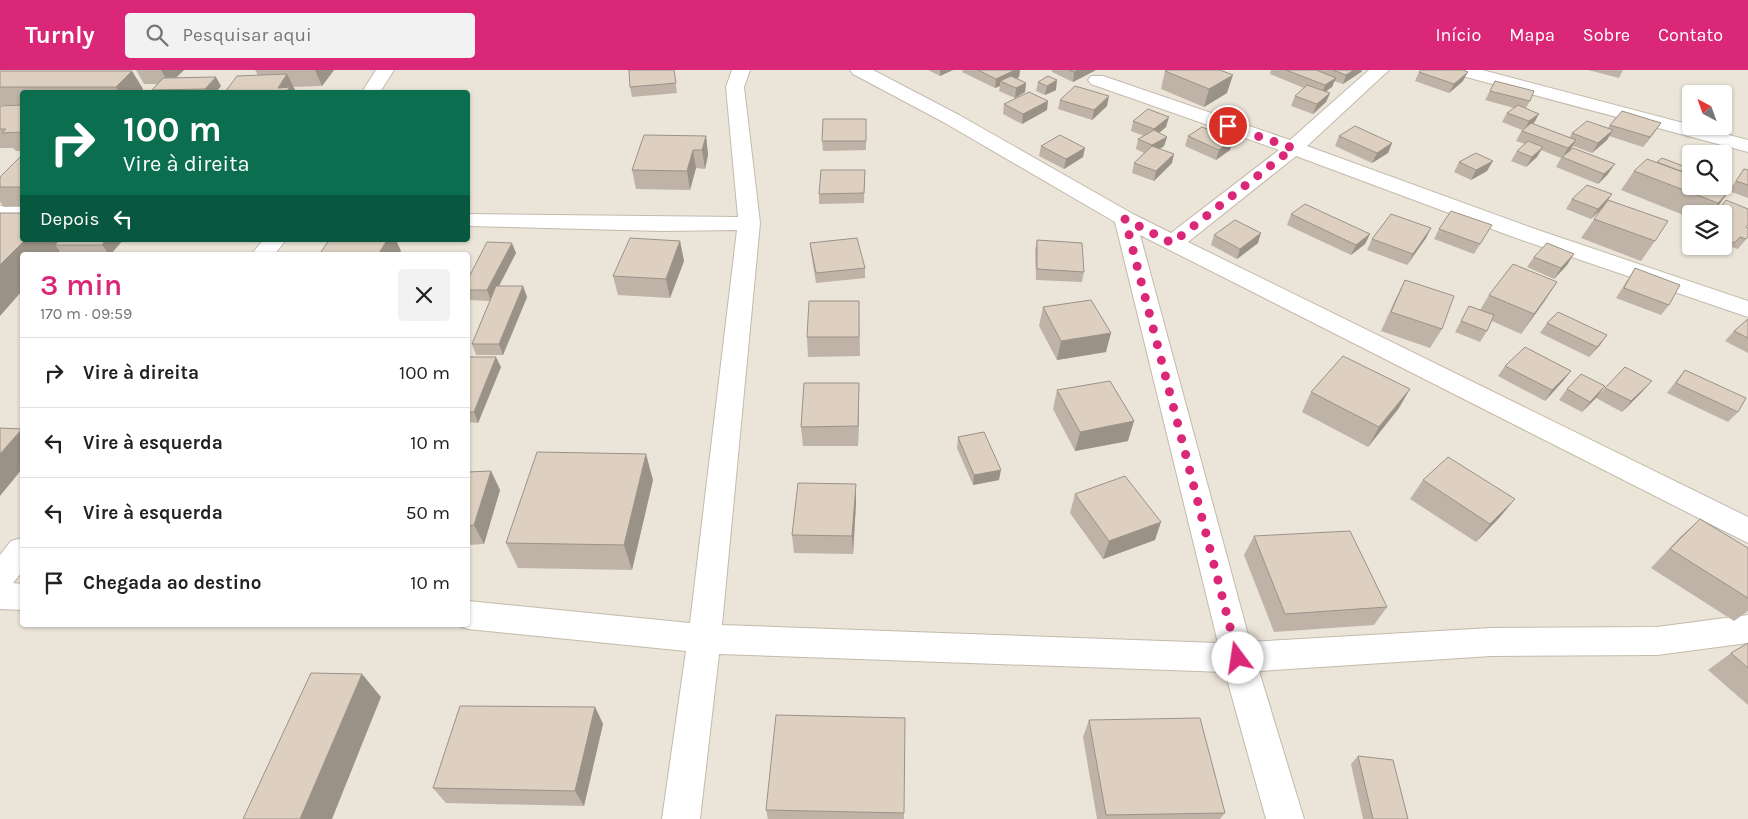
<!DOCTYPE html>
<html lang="pt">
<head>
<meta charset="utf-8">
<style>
	body { margin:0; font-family:Karla,sans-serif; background:#f2f2f2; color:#222; height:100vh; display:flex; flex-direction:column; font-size:19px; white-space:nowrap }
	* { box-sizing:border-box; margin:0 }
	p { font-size:16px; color:#767676 }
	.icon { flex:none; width:28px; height:28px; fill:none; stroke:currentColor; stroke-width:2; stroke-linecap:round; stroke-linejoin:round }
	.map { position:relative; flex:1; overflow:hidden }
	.sheet { position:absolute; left:20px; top:182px; width:450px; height:375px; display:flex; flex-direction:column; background:#fff; border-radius:5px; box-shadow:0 1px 4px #0004 }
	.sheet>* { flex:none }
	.banner { position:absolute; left:20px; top:20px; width:450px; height:152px; border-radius:5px; box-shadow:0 1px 4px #0004; background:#0b6e4f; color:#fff; overflow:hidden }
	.needle { width:32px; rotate:319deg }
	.controls { position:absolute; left:1682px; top:15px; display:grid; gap:10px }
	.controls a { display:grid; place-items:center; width:50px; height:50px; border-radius:5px; background:#fff; box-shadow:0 1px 4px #0004; font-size:25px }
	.pin { position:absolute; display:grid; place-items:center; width:42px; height:42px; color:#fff; margin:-21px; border:2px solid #fff; border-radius:50%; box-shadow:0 1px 5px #0007 }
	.me { position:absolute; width:55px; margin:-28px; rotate:346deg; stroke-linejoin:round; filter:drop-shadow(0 0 4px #0008) }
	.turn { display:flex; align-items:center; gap:18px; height:105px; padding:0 20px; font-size:22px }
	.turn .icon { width:65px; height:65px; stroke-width:2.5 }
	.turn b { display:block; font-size:35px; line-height:42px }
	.then { display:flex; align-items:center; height:48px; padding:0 20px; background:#0003; gap:10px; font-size:19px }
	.round { display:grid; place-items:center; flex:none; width:52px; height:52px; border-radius:5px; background:#f2f2f2 }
	.overview { display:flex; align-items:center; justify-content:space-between; height:85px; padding:0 20px }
	h1 { font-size:30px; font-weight:600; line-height:38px; color:#db2777 }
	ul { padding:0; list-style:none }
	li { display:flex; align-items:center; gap:15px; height:70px; padding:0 20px; border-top:1px solid #e0e0e0 }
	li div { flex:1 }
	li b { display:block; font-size:19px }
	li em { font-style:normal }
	header { display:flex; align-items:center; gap:30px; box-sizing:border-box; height:70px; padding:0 25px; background:#db2777; color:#fff }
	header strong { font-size:24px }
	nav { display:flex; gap:28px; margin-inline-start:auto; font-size:18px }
	.search { width:350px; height:45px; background:#f2f2f2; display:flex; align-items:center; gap:12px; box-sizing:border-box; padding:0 18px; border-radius:5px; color:#767676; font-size:19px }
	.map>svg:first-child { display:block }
	.residential { fill:#ebe4d8; fill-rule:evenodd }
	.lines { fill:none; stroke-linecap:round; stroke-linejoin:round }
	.street-casing { stroke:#c4baab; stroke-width:2 }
	.street { fill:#fff; fill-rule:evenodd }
	.wall { fill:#beb3a6 }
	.shaded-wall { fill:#9b9287 }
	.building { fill:#ddd0c1; stroke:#9b9287 }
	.route { stroke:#db2777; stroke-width:9; stroke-dasharray:0 16.2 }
</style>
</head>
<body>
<header>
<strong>Turnly</strong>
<div class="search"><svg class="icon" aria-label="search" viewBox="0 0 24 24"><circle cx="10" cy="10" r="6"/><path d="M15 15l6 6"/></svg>Pesquisar aqui</div>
<nav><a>Início</a><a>Mapa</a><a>Sobre</a><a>Contato</a></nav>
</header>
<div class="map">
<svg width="1748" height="749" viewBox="0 0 1748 749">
	<rect width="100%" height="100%" fill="#f7f2ea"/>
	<!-- residential -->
	<path class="residential" d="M0,0H1748V749H0ZM22,22H468V170H22ZM1691,24H1724V56H1691ZM1691,84H1724V116H1691ZM1691,144H1724V176H1691ZM22,185H468V555H22Z"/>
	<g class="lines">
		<defs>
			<g id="street">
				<path d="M376,0H394L380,22H362Z"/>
				<path d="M732,0H750L744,17L760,153L722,555L1218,573L1115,152L945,53L853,4L850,0H873L959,45L1133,144L1171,163L1279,80L1091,14L1088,10L1091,6H1103L1290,70L1369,0H1389L1307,76L1532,158L1748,231V247L1516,168L1296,86L1188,172L1748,447V473L1140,165L1250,572L1491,558L1657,557L1748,545V573L1657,585L1491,586L1259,601L1304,749H1266L1225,602L719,584L700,749H662L686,581L468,559L457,555H468V531L690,553L737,160L662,161L468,156V144L738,147L726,17Z"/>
				<path d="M1452,0H1482L1748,70V82L1455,4Z"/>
				<path d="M0,136L22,137V149L0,148Z"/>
				<path d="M263,170H286L274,185H251Z"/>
				<path d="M22,468V502L13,513L22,514V540L0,539V485L11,471Z"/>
			</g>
		</defs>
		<!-- street casing -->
		<use href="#street" class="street-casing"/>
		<!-- street -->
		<use href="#street" class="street"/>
	</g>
	<!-- wall -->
	<g class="wall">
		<path d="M136,0H184L176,8L221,16L216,22H153L152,20L157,14H144Z"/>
		<path d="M255,0H334L322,16L293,17L296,22L258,5Z"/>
		<path d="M674,0L677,23L632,27L630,17Z"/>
		<path d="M928,0H953L940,6Z"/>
		<path d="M963,0H1020L1019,7L1017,8L1026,13L1025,22L1015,28L999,21L1000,16L995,18L962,2Z"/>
		<path d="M1052,0H1096L1073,12L1052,2Z"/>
		<path d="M1271,0H1316L1318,1V0H1362L1361,2L1343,14L1334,11L1332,17L1326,21L1330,23L1326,32L1313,44L1291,36L1295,26L1304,18L1270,4Z"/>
		<path d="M1588,0H1623L1619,8Z"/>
		<path d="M0,1H132L143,19L140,22H22V35H0Z"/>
		<path d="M1165,1L1227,23L1204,37L1161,19Z"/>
		<path d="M1419,2L1463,11L1449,23L1415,11Z"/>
		<path d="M1495,11L1530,31L1526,38L1534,53L1533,54L1569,68L1572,63L1608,58L1610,55L1661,53L1643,77L1609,66L1607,70L1592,83L1573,76L1570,80L1608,104L1598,114L1556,97L1561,88L1541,80L1537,87L1526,97L1511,91L1517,81L1525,74L1516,71L1522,60L1502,52L1507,43L1514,38L1485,30Z"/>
		<path d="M1038,12L1056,20L1045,25L1036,21Z"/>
		<path d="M1060,30L1107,36L1092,50L1058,39Z"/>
		<path d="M1004,34L1047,40L1022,54L1003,44Z"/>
		<path d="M22,35V81H16L13,78H0V36Z"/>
		<path d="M866,49V80L823,81L822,71Z"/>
		<path d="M1133,51L1166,57L1159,63L1167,67L1164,76L1160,79L1172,93L1154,111L1132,103L1134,93L1144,83L1136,79L1138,69L1144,66L1131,61Z"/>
		<path d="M706,66L708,85L705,99L696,98L690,120L636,119L632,100Z"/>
		<path d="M1188,66L1230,80L1216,90L1185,76Z"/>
		<path d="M1339,66L1392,73L1388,83L1372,93L1335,76Z"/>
		<path d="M1041,76L1083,87L1064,99L1039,86Z"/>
		<path d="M22,85V136L4,137L0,132V107Z"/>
		<path d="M1459,92L1487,101L1471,110L1454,102Z"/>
		<path d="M1744,99L1748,100V128L1729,121L1711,144H1691V148L1621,120L1634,101L1691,116L1730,119Z"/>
		<path d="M865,100L864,133L819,134V124Z"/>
		<path d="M1572,129L1608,130L1655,171L1641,191L1581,168L1601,139L1591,149L1566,139Z"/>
		<path d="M1291,144L1370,164L1365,174L1351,185L1287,155Z"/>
		<path d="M1724,144L1746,157L1748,167L1738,179L1732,177L1726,184L1707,176H1724Z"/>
		<path d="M1431,158L1426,168L1407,195L1367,180L1372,169Z"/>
		<path d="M1439,159L1486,165L1474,184L1434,169Z"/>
		<path d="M1214,165L1258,173L1237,189L1211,175Z"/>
		<path d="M22,170H123L110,185H63L60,181Z"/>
		<path d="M1037,170L1084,202L1082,212L1036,210L1035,181Z"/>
		<path d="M680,171L684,191L670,228L618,225L613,206Z"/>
		<path d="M810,173L865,198V208L816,213L811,183Z"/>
		<path d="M516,183L499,216H523L527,227L503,285H476L472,274L490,231L468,230V209Z"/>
		<path d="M1574,184L1567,195L1554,209L1527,197L1534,187Z"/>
		<path d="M1635,198L1669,235L1661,245L1616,228L1628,209Z"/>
		<path d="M1405,210L1442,259L1430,278L1381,261L1395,230Z"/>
		<path d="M1557,212L1521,264L1492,251L1487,261L1480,272L1455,262L1469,236L1480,240L1489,225Z"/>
		<path d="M859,231L860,286L808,287L807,267Z"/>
		<path d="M1043,237L1106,282L1057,290L1039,256Z"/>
		<path d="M1748,249V283L1725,271L1734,261Z"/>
		<path d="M1547,253L1600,275L1589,287L1540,263Z"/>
		<path d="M468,287L501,297L478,353L468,352Z"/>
		<path d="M1505,296L1571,301L1563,311L1545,331L1498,306Z"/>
		<path d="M1685,300L1738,342L1728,352L1667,323L1676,311Z"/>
		<path d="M1605,316L1597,327L1582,342L1559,330L1567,319Z"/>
		<path d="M1605,318L1643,321L1622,342L1596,328Z"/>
		<path d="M1057,320L1128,371L1075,381L1053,339Z"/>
		<path d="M1311,322L1399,338L1368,377L1302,342Z"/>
		<path d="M859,332L858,376H803L801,357Z"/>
		<path d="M958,367L999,410L973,415L957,378Z"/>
		<path d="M491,401L500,420L484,474L468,475V402Z"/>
		<path d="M653,410L632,500L518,498L506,473Z"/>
		<path d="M1423,410L1500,447L1476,472L1410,429Z"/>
		<path d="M1075,424L1155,470L1103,489L1070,443Z"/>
		<path d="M856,433L853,484L794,483L792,465Z"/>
		<path d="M1700,449L1748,478V541L1734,551L1651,498L1680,467Z"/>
		<path d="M1254,466L1387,537L1374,555L1274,562L1244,485Z"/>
		<path d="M1748,573V635L1708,600L1731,583Z"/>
		<path d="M595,637L603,654L584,736L446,733L433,718Z"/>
		<path d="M1089,650L1225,743L1220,749H1097L1083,667Z"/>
		<path d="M1358,686L1408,749H1363L1351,694Z"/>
		<path d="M766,740L904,743V749H768Z"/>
	</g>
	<!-- shaded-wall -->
	<g class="shaded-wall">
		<path d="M161,0H184L169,14Z"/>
		<path d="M315,0H334L322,16Z"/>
		<path d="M940,0H953L940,6Z"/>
		<path d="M1015,0H1020L1019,7L1005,14L1000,11V16L995,18L996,9Z"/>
		<path d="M1078,0H1096L1073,12L1074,2Z"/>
		<path d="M1354,0H1362L1361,2L1343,14L1346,5Z"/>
		<path d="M132,1L143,19L140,22H119L116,17Z"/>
		<path d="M1468,2L1463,11L1449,23L1454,14Z"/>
		<path d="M287,4L296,22H280L278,18Z"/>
		<path d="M1233,5L1227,23L1204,37L1209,19Z"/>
		<path d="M216,7L221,16L216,22H207L205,19Z"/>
		<path d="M1336,8L1332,17L1322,24L1325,15Z"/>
		<path d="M1057,10L1056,20L1045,25L1047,16Z"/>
		<path d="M1026,13L1025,22L1015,28L1016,18Z"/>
		<path d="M1330,23L1326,32L1313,44L1317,34Z"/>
		<path d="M1109,26L1107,36L1092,50L1094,40Z"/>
		<path d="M1048,31L1047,40L1022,54L1023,44Z"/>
		<path d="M1539,44L1534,53L1524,61L1529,51Z"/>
		<path d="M1169,47L1166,57L1152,69L1154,59Z"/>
		<path d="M1661,53L1654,63L1643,77L1650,67Z"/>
		<path d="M1613,60L1607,70L1592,83L1598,73Z"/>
		<path d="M706,66L708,85L705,99L702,80Z"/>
		<path d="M1167,67L1164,76L1149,85L1152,75Z"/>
		<path d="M1233,70L1230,80L1216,90L1219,80Z"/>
		<path d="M1576,70L1570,80L1562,88L1568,78Z"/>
		<path d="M1392,73L1388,83L1372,93L1377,83Z"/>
		<path d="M1543,77L1537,87L1526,97L1532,87Z"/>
		<path d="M1085,78L1083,87L1064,99L1066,89Z"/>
		<path d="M693,80L696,98L690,120L687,101Z"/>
		<path d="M1174,84L1172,93L1154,111L1156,101Z"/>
		<path d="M1493,91L1487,101L1471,110L1476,100Z"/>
		<path d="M1615,94L1608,104L1598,114L1604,104Z"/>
		<path d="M1730,120L1716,139L1711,144H1710L1718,133Z"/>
		<path d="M1612,124L1605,135L1591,149L1598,139Z"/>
		<path d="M1431,158L1426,168L1407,195L1413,184Z"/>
		<path d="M1261,163L1258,173L1237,189L1240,179Z"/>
		<path d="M1370,164L1365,174L1351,185L1356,175Z"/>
		<path d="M25,170H70L55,175L60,181L56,185H22V221L0,246V195Z"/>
		<path d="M106,170H123L110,185L102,175Z"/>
		<path d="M387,170H396L401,181L398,185H378Z"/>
		<path d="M680,171L684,191L670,228L666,209Z"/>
		<path d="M512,173L516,183L491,231L487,220Z"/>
		<path d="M1574,184L1567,195L1554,209L1561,198Z"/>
		<path d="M1557,212L1544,232L1521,264L1534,244Z"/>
		<path d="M523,216L527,227L503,285L499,274Z"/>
		<path d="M1111,263L1106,282L1057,290L1061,271Z"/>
		<path d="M1607,265L1600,275L1589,287L1597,277Z"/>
		<path d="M496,287L501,297L478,353L474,342Z"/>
		<path d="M1571,301L1563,311L1545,331L1552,320Z"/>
		<path d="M1652,311L1643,321L1622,342L1631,331Z"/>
		<path d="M859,313V332L858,376V356Z"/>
		<path d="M1605,316L1597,327L1582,342L1590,332Z"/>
		<path d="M1410,319L1399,338L1368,377L1379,357Z"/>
		<path d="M1134,351L1128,371L1075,381L1080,362Z"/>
		<path d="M22,359V399L0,426V384Z"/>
		<path d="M646,384L653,410L632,500L624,475Z"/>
		<path d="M1001,400L999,410L973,415L974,405Z"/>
		<path d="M491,401L500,420L484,474L474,455Z"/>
		<path d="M856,414V433L853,484L852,466Z"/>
		<path d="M1515,429L1500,447L1476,472L1490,454Z"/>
		<path d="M1161,452L1155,470L1103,489L1109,471Z"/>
		<path d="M362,604L381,627L332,749H300Z"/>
		<path d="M595,637L603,654L584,736L575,721Z"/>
	</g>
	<!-- building -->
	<g class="building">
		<path d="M629,0H674L676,13L630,17Z"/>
		<path d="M978,0H1015L996,9Z"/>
		<path d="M1069,0H1078L1074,2Z"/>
		<path d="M1166,0H1220L1233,5L1209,19L1165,1Z"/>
		<path d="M1286,0H1316L1336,8L1325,15Z"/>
		<path d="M1333,0H1354L1346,5Z"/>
		<path d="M1421,0H1463L1468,2L1454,14L1419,2Z"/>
		<path d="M0,1H132L116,17H0Z"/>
		<path d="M287,4L278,18L290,17L286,22H225L237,6Z"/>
		<path d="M1011,6L1026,13L1016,18L1000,11Z"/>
		<path d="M1048,6L1057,10L1047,16L1038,12Z"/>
		<path d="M216,7L205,19L152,20L163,8Z"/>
		<path d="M1495,11L1534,21L1530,31L1490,21Z"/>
		<path d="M1307,15L1330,23L1317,34L1295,26Z"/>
		<path d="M1075,16L1109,26L1094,40L1060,30Z"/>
		<path d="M1029,22L1048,31L1023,44L1004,34Z"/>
		<path d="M22,35V62L2,63L6,59H0V36Z"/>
		<path d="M1518,35L1539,44L1529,51L1507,43Z"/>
		<path d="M1148,39L1169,47L1154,59L1133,51Z"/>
		<path d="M1622,41L1661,53L1650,67L1610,55Z"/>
		<path d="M823,49H866V71H822Z"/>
		<path d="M1587,51L1613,60L1598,73L1572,63Z"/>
		<path d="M1531,53L1576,70L1568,78L1522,61Z"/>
		<path d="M1355,56L1392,73L1377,83L1339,66Z"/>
		<path d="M1202,57L1233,70L1219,80L1188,66Z"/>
		<path d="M1154,60L1167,67L1152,75L1138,69Z"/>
		<path d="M644,65L706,66L702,80H693L687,101L632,100Z"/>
		<path d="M1060,65L1085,78L1066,89L1041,76Z"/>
		<path d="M1528,71L1543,77L1532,87L1517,81Z"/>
		<path d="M1152,76L1174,84L1156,101L1134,93Z"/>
		<path d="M1573,78L1615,94L1604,104L1562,87Z"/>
		<path d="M1476,83L1493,91L1476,100L1459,92Z"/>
		<path d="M22,85V117H0V107Z"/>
		<path d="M1662,88L1691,99V105L1657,92Z"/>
		<path d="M1647,89L1691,105V116H1722L1730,120L1718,133L1634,101Z"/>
		<path d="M1744,99L1748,100V115L1736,111Z"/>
		<path d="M821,100H865L864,123L819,124Z"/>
		<path d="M1587,115L1612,124L1598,139L1572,129Z"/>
		<path d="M1608,130L1668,151L1655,171L1594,149Z"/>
		<path d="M1726,130L1748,139V155L1746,157L1748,158V167L1746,169L1740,167L1734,173L1724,169V144H1715Z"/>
		<path d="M1305,134L1370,164L1356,175L1291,144Z"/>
		<path d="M1451,141L1492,155L1480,174L1439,159Z"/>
		<path d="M0,143H22V170H25L0,195Z"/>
		<path d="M1391,144L1431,158L1413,184L1372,169Z"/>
		<path d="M1235,150L1261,163L1240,179L1214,165Z"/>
		<path d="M630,168L680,171L666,209L613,206Z"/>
		<path d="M857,168L865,198L816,203L810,173Z"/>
		<path d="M59,170H106L102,175H55Z"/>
		<path d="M329,170H387L378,185H319Z"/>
		<path d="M1037,170L1082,173L1084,202L1037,199Z"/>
		<path d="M487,172L512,173L487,220H468V209Z"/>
		<path d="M1547,173L1574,184L1561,198L1534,187Z"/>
		<path d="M1513,194L1557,212L1534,244L1489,225Z"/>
		<path d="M1635,198L1680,215L1669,235L1624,218Z"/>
		<path d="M1405,210L1454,226L1442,259L1391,242Z"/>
		<path d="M496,216H523L499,274H472Z"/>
		<path d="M1091,230L1111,263L1061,271L1043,237Z"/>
		<path d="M809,231H859V267H807Z"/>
		<path d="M1469,236L1494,245L1487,261L1461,251Z"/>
		<path d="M1558,242L1607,265L1597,277L1547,253Z"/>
		<path d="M1748,249V268L1734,261Z"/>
		<path d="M1525,277L1571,301L1552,320L1505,296Z"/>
		<path d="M1343,286L1410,319L1379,357L1311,322Z"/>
		<path d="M468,287H496L474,342H468Z"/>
		<path d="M1625,297L1652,311L1631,331L1605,318Z"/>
		<path d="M1685,300L1746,328L1738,342L1676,313Z"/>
		<path d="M1581,304L1605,316L1590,332L1567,319Z"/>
		<path d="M1110,311L1134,351L1080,362L1057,320Z"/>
		<path d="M804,313H859L858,356L801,357Z"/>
		<path d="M0,358L22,359L0,384Z"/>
		<path d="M984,362L1001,400L974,405L958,367Z"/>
		<path d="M537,382L646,384L624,475L506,473Z"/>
		<path d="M1448,387L1515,429L1490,454L1423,410Z"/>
		<path d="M491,401L474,455L468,456V402Z"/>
		<path d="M1125,406L1161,452L1109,471L1075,424Z"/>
		<path d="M798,413L856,414L852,466L792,465Z"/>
		<path d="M1700,449L1748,478V528L1670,479Z"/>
		<path d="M1350,461L1387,537L1285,544L1254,466Z"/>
		<path d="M1748,573V598L1731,583Z"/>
		<path d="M311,603L362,604L300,749H243Z"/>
		<path d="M460,636L595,637L575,721L433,718Z"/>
		<path d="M776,645L905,648L904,743L766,740Z"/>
		<path d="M1200,648L1225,743L1106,745L1089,650Z"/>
		<path d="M1358,686L1393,690L1408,749H1373Z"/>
	</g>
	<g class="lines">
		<!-- route -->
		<path class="route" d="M1228,56L1293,78L1172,173L1125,149L1238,588"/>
	</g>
</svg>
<div class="controls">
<a><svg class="needle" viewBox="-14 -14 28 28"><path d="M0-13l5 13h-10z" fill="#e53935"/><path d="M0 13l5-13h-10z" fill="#767676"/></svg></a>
<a><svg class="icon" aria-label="search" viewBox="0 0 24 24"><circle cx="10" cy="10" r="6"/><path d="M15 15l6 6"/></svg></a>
<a><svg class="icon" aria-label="layers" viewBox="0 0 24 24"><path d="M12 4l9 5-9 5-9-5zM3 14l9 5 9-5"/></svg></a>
</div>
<div class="pin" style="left:1228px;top:56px;background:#d93025"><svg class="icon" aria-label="arrive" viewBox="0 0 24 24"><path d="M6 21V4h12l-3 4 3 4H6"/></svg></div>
<svg class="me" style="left:1238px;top:588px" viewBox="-20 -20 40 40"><circle r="19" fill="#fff"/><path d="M0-13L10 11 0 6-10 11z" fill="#db2777"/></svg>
<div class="banner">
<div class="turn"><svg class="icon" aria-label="right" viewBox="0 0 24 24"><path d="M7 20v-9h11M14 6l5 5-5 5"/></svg><div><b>100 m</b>Vire à direita</div></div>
<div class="then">Depois<svg class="icon" aria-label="left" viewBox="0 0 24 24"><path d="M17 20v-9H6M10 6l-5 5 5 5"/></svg></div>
</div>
<section class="sheet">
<div class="overview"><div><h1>3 min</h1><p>170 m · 09:59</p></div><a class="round"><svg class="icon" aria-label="close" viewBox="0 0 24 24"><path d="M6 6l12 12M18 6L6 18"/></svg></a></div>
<ul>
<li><svg class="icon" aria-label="right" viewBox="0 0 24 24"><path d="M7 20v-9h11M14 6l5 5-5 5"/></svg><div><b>Vire à direita</b></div><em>100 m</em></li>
<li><svg class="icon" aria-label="left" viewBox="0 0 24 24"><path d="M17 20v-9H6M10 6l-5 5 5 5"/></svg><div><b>Vire à esquerda</b></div><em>10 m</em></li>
<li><svg class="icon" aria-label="left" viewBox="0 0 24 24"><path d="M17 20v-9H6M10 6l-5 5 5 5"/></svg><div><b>Vire à esquerda</b></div><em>50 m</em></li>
<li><svg class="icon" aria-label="arrive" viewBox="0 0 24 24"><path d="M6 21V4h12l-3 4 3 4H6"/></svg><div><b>Chegada ao destino</b></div><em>10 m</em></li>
</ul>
</section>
</div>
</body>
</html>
